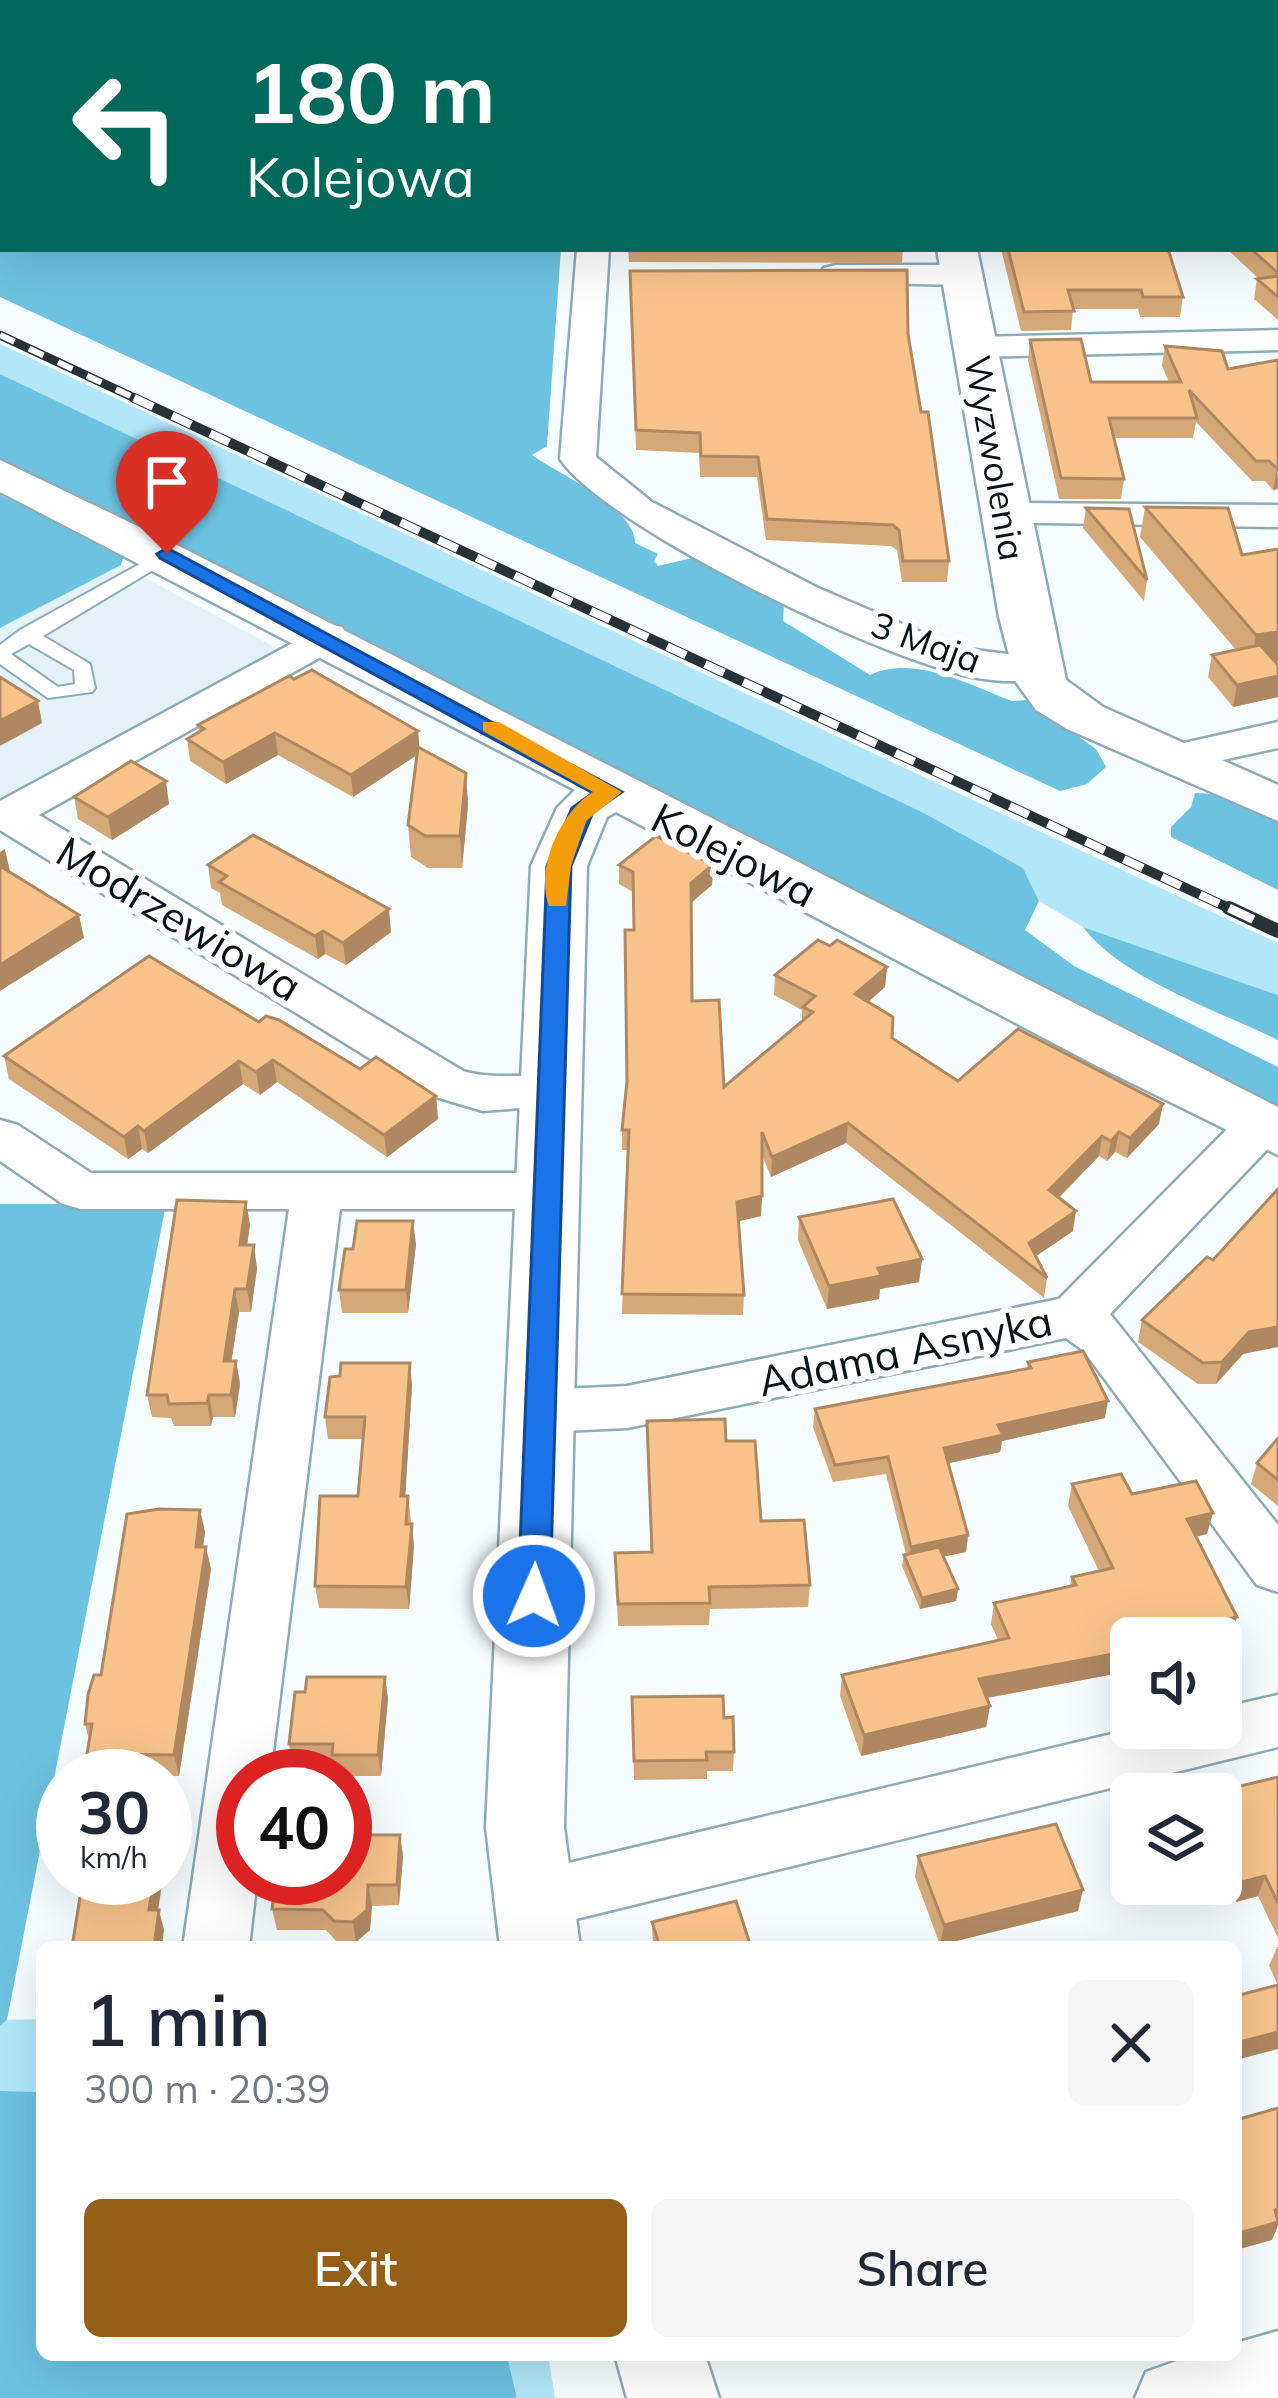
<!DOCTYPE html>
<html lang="en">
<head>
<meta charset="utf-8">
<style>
	body { margin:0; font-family:Mulish,sans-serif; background:#f6f6f7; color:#1f2937; height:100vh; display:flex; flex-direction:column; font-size:45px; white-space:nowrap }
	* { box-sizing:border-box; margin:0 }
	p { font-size:39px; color:#747a83 }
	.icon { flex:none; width:66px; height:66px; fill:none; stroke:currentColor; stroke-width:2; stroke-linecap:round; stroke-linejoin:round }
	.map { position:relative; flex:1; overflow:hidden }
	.drawer { position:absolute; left:36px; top:1941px; width:1206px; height:420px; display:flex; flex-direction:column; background:#fff; border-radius:18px; box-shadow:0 12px 48px #0002 }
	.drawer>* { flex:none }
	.banner { position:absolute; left:0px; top:0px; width:1278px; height:252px; box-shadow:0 12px 48px #0002; background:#00695c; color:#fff; overflow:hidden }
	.buttons { position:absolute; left:1110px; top:1617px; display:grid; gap:24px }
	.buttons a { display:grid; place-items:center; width:132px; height:132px; border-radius:18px; background:#fff; box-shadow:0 12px 48px #0002; font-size:60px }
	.speed { position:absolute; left:36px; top:1749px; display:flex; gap:24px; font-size:60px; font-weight:700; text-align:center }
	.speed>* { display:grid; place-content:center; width:156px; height:156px; border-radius:50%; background:#fff; box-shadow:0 12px 48px #0002; line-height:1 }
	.speed small { font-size:30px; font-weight:400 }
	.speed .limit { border:18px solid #d22; background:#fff; color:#111 }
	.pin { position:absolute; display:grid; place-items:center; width:102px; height:102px; color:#fff; margin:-123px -51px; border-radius:50% 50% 50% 0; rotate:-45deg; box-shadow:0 0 12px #0007 }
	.pin .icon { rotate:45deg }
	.me { position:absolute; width:132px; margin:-66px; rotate:2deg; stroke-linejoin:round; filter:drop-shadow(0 0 9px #0008) }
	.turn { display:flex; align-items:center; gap:42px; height:252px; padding:0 48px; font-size:54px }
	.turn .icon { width:156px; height:156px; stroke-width:2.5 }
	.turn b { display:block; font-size:84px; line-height:102px }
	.round { display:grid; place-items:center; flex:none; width:126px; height:126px; border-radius:18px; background:#f6f6f7 }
	.summary { display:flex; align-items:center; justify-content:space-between; height:204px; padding:0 48px }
	h1 { font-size:72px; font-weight:600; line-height:90px }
	.button { display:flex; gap:24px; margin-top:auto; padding:24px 48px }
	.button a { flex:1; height:138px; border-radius:18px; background:#965f18; color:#fff; font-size:48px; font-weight:600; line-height:138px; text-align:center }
	.button a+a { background:#f6f6f7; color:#1f2937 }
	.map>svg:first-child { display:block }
	.built { fill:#e3f2f8 }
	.green { fill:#b2e7fa }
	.forest { fill:#6cc3e1 }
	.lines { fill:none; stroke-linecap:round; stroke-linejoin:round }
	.service-casing { stroke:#8eacb7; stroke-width:4 }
	.minor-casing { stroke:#8eacb7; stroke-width:5 }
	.tertiary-casing { stroke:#8eacb7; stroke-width:5 }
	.service { fill:#fff; fill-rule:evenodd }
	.minor { fill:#fff; fill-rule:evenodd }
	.tertiary { fill:#fff; fill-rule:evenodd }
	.rail-far2-casing { stroke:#273236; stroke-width:9 }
	.rail-far1-casing { stroke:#273236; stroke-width:10 }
	.rail-casing { stroke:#273236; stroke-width:14 }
	.rail-far2 { stroke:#fff; stroke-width:6; stroke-dasharray:16; stroke-linecap:butt }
	.rail-far1 { stroke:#fff; stroke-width:8; stroke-dasharray:21; stroke-linecap:butt }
	.rail { stroke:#fff; stroke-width:9; stroke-dasharray:27; stroke-linecap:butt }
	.wall { fill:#d5a878 }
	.shaded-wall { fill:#ae8861 }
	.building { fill:#f8c38b; stroke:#ae8861; stroke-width:3 }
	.route { fill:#1a73e8; stroke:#114b97; stroke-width:3 }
	.slow { fill:#f59e0b }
	.labels { text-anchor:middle; stroke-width:12; stroke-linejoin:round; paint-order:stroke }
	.far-street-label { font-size:36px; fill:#081317; stroke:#fff }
	.street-label { font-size:42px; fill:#081317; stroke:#fff }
</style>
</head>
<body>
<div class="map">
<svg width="1278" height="2398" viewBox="0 0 1278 2398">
	<rect width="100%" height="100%" fill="#f6fdff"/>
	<!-- built -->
	<path class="built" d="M121,565L282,651L0,803V628Z"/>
	<!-- green -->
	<g class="green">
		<path d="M0,344L1278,943V995L1083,927L1039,901L1023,868L924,813L0,374Z"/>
		<path d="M42,2019V2092L0,2091V2026L7,2020Z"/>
		<path d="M507,2355H548L555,2398H517Z"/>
	</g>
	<!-- forest -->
	<g class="forest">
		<path d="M0,0H578L3,3V249H561L547,446L532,455C559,474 636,509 635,543L658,554L654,561L658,566L696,557L784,604L783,621L870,675C913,654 970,685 1012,701L1028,700L1096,749L1106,767L1087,784L1060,791L0,297Z"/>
		<path d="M0,374L924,813L1023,868L1039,901L1025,930L1074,966L1278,1067V1113L163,538L0,461Z"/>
		<path d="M0,495L124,556L121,565L0,628Z"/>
		<path d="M1195,793L1217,794L1278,821V890L1171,837V827L1191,807Z"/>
		<path d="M1083,927L1278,995V1040C1219,1011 1122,979 1083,927Z"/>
		<path d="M0,1204H166L7,2020L0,2026Z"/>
		<path d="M0,2091L42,2092V2355H507L517,2398H0Z"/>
	</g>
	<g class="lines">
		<defs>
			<path id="service" d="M167,549L173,550V558L43,636L90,664L95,688L92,692L48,698L0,664V645L20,630ZM29,644L74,670L75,684L58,687L11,654Z"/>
			<g id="minor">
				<rect x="582" y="0" width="28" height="3"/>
				<rect x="897" y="0" width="28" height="3"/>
				<path d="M577,249H609L596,457L652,502L818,588L958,648L1048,659L1054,668L1048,677C1029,682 1004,682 984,679C896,667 609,530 560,459Z"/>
				<path d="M836,265H962L979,275L962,285L824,282L819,275L824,268Z"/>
				<path d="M1278,330V350L975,357L958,347L975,337Z"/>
				<path d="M1004,503L1278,505V527L991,522L985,514Z"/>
				<path d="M328,624L342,627L348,636L342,645L39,815L463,1071C499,1082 536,1070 572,1080L579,1092L572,1104L483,1111L429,1095L0,830V801Z"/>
				<path d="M1278,722V748L1172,771L1157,767L1151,758L1157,749Z"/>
				<path d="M1261,1108L1278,1113V1138L1110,1314L1278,1525V1592L1257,1585L1084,1351L1066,1338L627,1428L541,1432L522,1426L513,1411L522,1396L541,1390L627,1386L1059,1299L1243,1113Z"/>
				<path d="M0,1120L18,1125L91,1173H550L568,1178L575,1191L568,1204L550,1209H340L270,1776H243V1878H257L249,1947H183L289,1209H81L63,1204L0,1161Z"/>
				<path d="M1278,1695V1747L531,1930L508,1922L499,1901L508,1880L531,1872L1137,1728H1221V1708Z"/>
				<path d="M1278,2331V2398H1135L1146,2372L1193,2355H1236V2343Z"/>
			</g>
			<g id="tertiary">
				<rect x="1275" y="55" width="3" height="22"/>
				<path d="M937,249H977L1066,680L1103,707L1278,785V821L1067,729L1036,710L1016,682L999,617Z"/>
				<path d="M0,460L177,545L1278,1107V1155L1097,1066L616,812L607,817L587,866L564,1827L580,1947H500L486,1827L531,866L557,808L575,790L0,492Z"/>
				<path d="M615,2355H705L719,2398H627Z"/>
			</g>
		</defs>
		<!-- service casing -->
		<use href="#service" class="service-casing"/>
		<!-- minor casing -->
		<use href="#minor" class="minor-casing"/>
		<!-- tertiary casing -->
		<use href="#tertiary" class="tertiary-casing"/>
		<!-- service -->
		<use href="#service" class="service"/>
		<!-- minor -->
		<use href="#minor" class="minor"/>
		<!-- tertiary -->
		<use href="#tertiary" class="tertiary"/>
		<defs>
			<path id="rail-far2" d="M0,335L141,401"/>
			<path id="rail-far1" d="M134,398L1235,911"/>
			<path id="rail" d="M1229,908L1278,931"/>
		</defs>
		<!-- rail-far2 casing -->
		<use href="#rail-far2" class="rail-far2-casing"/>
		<!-- rail-far1 casing -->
		<use href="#rail-far1" class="rail-far1-casing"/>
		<!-- rail casing -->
		<use href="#rail" class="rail-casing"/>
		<!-- rail-far2 -->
		<use href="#rail-far2" class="rail-far2"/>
		<!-- rail-far1 -->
		<use href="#rail-far1" class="rail-far1"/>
		<!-- rail -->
		<use href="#rail" class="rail"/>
	</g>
	<!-- wall -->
	<g class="wall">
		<path d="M1278,137V320L1254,299L1257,279H1259L1227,249H1275Z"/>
		<path d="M628,249H903L902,263L629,262Z"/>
		<path d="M1001,249H1168L1183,297L1180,317H1140L1138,309H1073L1071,330L1021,331Z"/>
		<path d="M630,271L908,334L949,561L947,582H902L897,550L891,546L766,540L757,477H700L699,453L636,450Z"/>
		<path d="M1030,340L1091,382H1169L1162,366L1165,346L1228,369L1278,360V489L1273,490L1265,481H1252L1196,422L1193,438H1114L1124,479L1121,499H1059L1028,360Z"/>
		<path d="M1145,507L1242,555L1278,661L1275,662L1278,665V697L1233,707L1208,677L1212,655L1236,650L1140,537Z"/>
		<path d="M1086,508L1147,580L1144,601L1083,528Z"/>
		<path d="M198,725L418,731L419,748L466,773L468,805L462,868H428L411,857L408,825L417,755L353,797L278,755L226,784L190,761L187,739L199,732Z"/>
		<path d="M74,797L169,804L112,840L78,819Z"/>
		<path d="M208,865L391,932L346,965L325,954L318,959L222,905L220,893L211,888Z"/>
		<path d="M619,865H713L712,885L691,902L692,1001L724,1087L802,1021V1010L774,995L775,975L830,946L887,967L885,987L868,1002L892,1038L958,1081L1159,1124L1127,1158L1115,1152L1107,1161L1099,1156L1059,1198L1073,1231L1036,1256L1047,1278L1044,1298L846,1143L771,1177L762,1155L761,1216L739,1221L744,1295L743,1315L622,1314L628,1150H622V1130L627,1083L634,930L633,892L619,884Z"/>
		<path d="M259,1022L360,1069L436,1096L438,1119L387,1157L277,1082L260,1095L243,1084L148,1153L142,1149L128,1159L9,1079L4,1056Z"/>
		<path d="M799,1217L922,1259L919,1282L880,1289L879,1299L827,1309L798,1240Z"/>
		<path d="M250,1224L247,1245L257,1268L251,1312H239L231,1361H236L240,1384L235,1417H213L211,1426H174L171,1418L152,1417L147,1395Z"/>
		<path d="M416,1244L408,1313H342L339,1290Z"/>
		<path d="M1213,1260L1243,1354L1216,1384H1198L1138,1342L1142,1320Z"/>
		<path d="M1028,1362L1105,1418L1002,1441L1000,1452L948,1463L968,1535L966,1552L944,1556L958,1589L956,1601L920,1609L902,1566L904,1555L906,1554L886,1474L833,1482L813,1427L815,1409L1027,1369Z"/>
		<path d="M412,1385L405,1496H408L414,1546L409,1609L319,1608L315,1586L358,1496L363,1439H328L325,1417Z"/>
		<path d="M647,1421L726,1441L761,1521L810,1585L808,1607L710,1609L709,1625L618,1626L615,1553L651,1552Z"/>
		<path d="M1278,1438V1506L1251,1484L1257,1463Z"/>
		<path d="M1072,1484L1132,1494L1207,1534L1196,1537L1237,1617L1231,1638L1221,1640V1638L1128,1662L1125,1672L987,1698L990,1706L986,1727L861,1756L840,1696L842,1675L998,1640L991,1624L994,1603L1070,1586L1072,1577L1099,1571L1068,1506Z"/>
		<path d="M200,1510L205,1532L203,1547L211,1569L179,1776H93L87,1754L89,1740L85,1724L101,1675Z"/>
		<path d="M632,1697L724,1718L734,1752L733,1771H707V1779L634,1780Z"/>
		<path d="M388,1698L381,1776H336L334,1765H293L289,1744Z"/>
		<path d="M1278,1777V1938L1258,1896L1236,1902L1221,1870V1794Z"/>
		<path d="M400,1835L403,1856L399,1905L372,1906L370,1930L356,1942H337L326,1930H277L272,1909Z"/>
		<path d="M918,1856L1078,1911L940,1945L915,1877Z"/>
		<path d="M652,1922L751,1947H653Z"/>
		<path d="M1277,1947H1278V1985L1269,1966Z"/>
	</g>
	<!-- shaded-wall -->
	<g class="shaded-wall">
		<path d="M1277,469L1278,489L1273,490Z"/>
		<path d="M1278,632V661L1250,666L1256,635Z"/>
		<path d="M1278,676V697L1233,707L1237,685Z"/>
		<path d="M38,701L42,723L0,746V721Z"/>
		<path d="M418,731L420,753L353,797L351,775Z"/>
		<path d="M275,733L278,755L226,784L223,762Z"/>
		<path d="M466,773L468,805L462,868L460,836Z"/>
		<path d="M166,781L169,804L112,840L108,817Z"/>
		<path d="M5,849L10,872L0,878V852Z"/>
		<path d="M713,865L712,885L691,903V883Z"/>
		<path d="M389,909L391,932L346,965L343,943Z"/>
		<path d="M79,915L84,938L0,991V965Z"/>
		<path d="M323,931L325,954L318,959L315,936Z"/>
		<path d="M887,967L885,987L854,1014L855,994Z"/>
		<path d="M273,1060L277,1082L260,1095L256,1072Z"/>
		<path d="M239,1061L243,1084L148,1153L144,1131Z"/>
		<path d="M436,1096L438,1119L387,1157L384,1135Z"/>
		<path d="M1163,1104L1159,1124L1127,1158L1130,1138Z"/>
		<path d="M848,1123L846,1143L771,1177L772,1157Z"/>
		<path d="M138,1126L142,1149L128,1159L124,1137Z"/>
		<path d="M1119,1132L1115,1152L1107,1161L1111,1141Z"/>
		<path d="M1102,1136L1099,1156L1046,1210L1049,1190Z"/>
		<path d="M762,1196L761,1216L736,1222L737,1202Z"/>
		<path d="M246,1202L250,1224L244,1268L240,1245Z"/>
		<path d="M1076,1211L1073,1231L1026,1263L1029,1243Z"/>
		<path d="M413,1221L416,1244L408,1313L406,1290Z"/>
		<path d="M254,1245L257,1268L251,1312L247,1289Z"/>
		<path d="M922,1259L919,1282L880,1289L879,1299L827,1309L829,1286L878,1268Z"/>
		<path d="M235,1289L239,1312L228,1384L224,1361Z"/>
		<path d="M1278,1327V1347L1243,1354L1216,1384L1222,1362L1249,1332Z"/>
		<path d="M236,1361L240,1384L235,1417L231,1395Z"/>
		<path d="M410,1363L412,1385L404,1518L401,1496Z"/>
		<path d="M209,1395L213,1417L211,1426L207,1403Z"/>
		<path d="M1108,1401L1105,1418L1002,1441L1000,1452L941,1465L944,1448L998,1425Z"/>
		<path d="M200,1510L205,1532L200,1569L196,1547Z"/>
		<path d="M1213,1513L1207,1534L1181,1540L1187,1519Z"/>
		<path d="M412,1524L414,1546L409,1609L406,1587Z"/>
		<path d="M968,1535L966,1552L909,1564L911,1547Z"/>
		<path d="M206,1547L211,1569L179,1776L174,1755Z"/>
		<path d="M958,1589L956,1601L920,1609L922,1598Z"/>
		<path d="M1237,1617L1231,1638L1221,1640V1638H1148Z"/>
		<path d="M1131,1642V1661L1128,1662L1125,1672L975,1700L979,1679Z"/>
		<path d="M385,1677L388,1698L381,1776L378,1755Z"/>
		<path d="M990,1706L986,1727L861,1756L864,1735Z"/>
		<path d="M165,1829L168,1841L165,1862Z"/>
		<path d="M400,1835L403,1856L399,1905L397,1885Z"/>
		<path d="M1265,1876L1258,1896L1236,1902L1242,1882Z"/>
		<path d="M154,1878H163L155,1930L149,1910Z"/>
		<path d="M368,1885L372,1906L370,1930L356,1942L353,1922Z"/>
		<path d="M1083,1890L1078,1911L940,1945L944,1925Z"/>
		<path d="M159,1910L164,1930L162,1947H154Z"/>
		<path d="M1278,2032V2049L1236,2060V2043Z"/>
		<path d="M1278,2209V2226L1272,2240L1236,2250V2234Z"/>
		<path d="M757,2355H778L756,2361Z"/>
	</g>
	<!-- building -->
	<g class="building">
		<rect x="642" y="0" width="215" height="3"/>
		<path d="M950,0H1122L1123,3H951Z"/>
		<path d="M1275,137H1278V273L1251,249H1275Z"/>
		<path d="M1008,249H1168L1183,297H1143L1141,290H1068L1074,311L1024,312Z"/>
		<path d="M907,270L908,334L921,412H928L949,561H903L899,530L893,525L767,519L758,457L701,456L700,433L636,430L630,271Z"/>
		<path d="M1278,276V297L1257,279Z"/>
		<path d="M1081,339L1091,382H1181L1165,346L1222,351L1228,369L1278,360V469L1269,461H1256L1189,390L1197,418H1109L1124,479L1061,478L1030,340Z"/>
		<path d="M1145,507L1228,508L1242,555L1278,549V632L1256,635Z"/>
		<path d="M1086,508L1129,509L1147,580Z"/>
		<path d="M1260,645L1278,665V676L1237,685L1212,655Z"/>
		<path d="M312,670L418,731L351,775L275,733L223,762L187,739L204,729L198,725L289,676L294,679Z"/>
		<path d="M0,677L38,701L0,721Z"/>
		<path d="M418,747L466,773L460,836H425L408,825Z"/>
		<path d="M131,761L166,781L108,817L74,797Z"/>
		<path d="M253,835L389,909L343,943L323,931L315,936L219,882L227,876L208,865Z"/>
		<path d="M656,836L713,865L691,883L692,1001L719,1000L724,1087L813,1012L803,1007L815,996L775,975L818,940L830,946L837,940L887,967L855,994L893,1017L892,1038L958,1081L1018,1029L1163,1104L1130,1138L1119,1132L1111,1141L1102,1136L1049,1190L1076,1211L1029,1243L1047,1278L848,1123L772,1157L762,1132V1196L737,1202L744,1295L622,1294L629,1130H622L627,1081L625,930H634L633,872L619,865Z"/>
		<path d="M0,866L79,915L0,965Z"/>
		<path d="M149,956L259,1022L266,1016L279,1020L360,1069L376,1057L436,1096L384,1135L273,1060L256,1072L239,1061L144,1131L138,1126L124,1137L4,1056Z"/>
		<path d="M1278,1189V1327L1249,1332L1222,1362L1203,1363L1142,1320L1207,1257L1213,1260Z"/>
		<path d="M893,1199L922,1259L878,1268L881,1276L829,1286L799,1217Z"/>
		<path d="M177,1200L246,1202L240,1245H254L247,1289H235L224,1361H236L231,1395H209L207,1403L169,1404L167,1395H147Z"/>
		<path d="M357,1221H413L406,1290H339L345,1249H353Z"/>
		<path d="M1083,1351L1108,1401L998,1425L1003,1435L944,1448L968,1535L911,1547L888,1457L835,1465L815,1409L1031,1368L1028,1362Z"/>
		<path d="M341,1363H410L401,1496H408L406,1524H412L406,1587L315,1586L320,1496H358L365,1417H325L330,1377L340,1376Z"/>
		<path d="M725,1419L726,1441H755L761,1521L804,1520L810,1585L709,1587L710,1603L618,1604L615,1553L652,1552L647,1421Z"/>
		<path d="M1278,1438V1480L1257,1463Z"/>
		<path d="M1121,1474L1132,1494L1196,1481L1213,1513L1187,1519L1237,1617L1148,1638H1131V1642L1127,1643L1130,1651L979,1679L990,1706L864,1735L842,1675L1009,1638L994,1603L1076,1585L1072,1577L1113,1568L1072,1484Z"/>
		<path d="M159,1509L200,1510L196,1547H206L174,1755L87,1754L92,1724H85L88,1695L94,1675H101L127,1514Z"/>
		<path d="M939,1547L958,1589L922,1598L904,1555Z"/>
		<path d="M307,1677H385L378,1755H332L333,1744H289L295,1692H305Z"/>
		<path d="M723,1696L724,1718L733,1717L734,1752H706L707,1760L634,1761L632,1697Z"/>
		<path d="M1278,1777V1903L1265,1876L1242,1882L1221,1837V1794H1207Z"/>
		<path d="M1056,1824L1083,1890L944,1925L918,1856Z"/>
		<path d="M345,1835H400L397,1885H368L367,1910L353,1922L334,1921L323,1910L272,1909L276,1878H345Z"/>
		<path d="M93,1878H154L149,1910H159L154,1947H72L81,1891H91Z"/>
		<path d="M736,1901L751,1947H660L652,1922Z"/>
		<path d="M1278,1985V2032L1236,2043V1996Z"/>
		<path d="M1278,2108V2209L1275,2210L1278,2222L1236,2234V2120Z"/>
	</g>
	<!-- route -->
	<path class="route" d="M167,548L622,792L593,812L571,866L550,1596L545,1605L534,1609L518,1596L547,866L572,808L593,793L160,558L157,554Z"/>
	<!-- slow -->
	<path class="slow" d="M483,722H499L622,792L586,821L571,866L566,906H549C535,869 560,812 593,792L483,731Z"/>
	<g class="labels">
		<!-- far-street labels -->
		<g class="far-street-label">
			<text transform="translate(995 458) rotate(80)" y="13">Wyzwolenia</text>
			<text transform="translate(926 642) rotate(20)" y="13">3 Maja</text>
		</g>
		<!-- street labels -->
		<g class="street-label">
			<text transform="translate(734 855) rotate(27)" y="15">Kolejowa</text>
			<text transform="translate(179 919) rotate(31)" y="15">Modrzewiowa</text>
			<text transform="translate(905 1351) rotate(-12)" y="15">Adama Asnyka</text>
		</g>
	</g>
</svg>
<div class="buttons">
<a><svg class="icon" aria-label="sound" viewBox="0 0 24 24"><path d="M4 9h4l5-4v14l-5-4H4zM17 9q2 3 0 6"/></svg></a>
<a><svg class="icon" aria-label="layers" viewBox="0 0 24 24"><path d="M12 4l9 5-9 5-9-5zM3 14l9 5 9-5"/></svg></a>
</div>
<div class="speed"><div>30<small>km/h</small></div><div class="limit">40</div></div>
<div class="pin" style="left:167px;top:554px;background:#d93025"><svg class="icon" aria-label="arrive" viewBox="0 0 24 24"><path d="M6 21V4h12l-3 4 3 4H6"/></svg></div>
<svg class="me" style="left:534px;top:1596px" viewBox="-20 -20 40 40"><circle r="17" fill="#1a73e8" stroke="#fff" stroke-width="3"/><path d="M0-11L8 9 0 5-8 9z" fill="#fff"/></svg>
<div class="banner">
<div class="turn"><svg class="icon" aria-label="left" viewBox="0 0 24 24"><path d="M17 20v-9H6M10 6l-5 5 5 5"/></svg><div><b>180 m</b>Kolejowa</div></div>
</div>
<section class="drawer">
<div class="summary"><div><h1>1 min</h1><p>300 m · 20:39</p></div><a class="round"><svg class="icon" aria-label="close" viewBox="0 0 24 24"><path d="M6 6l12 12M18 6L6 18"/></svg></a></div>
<div class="button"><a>Exit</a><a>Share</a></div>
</section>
</div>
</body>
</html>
